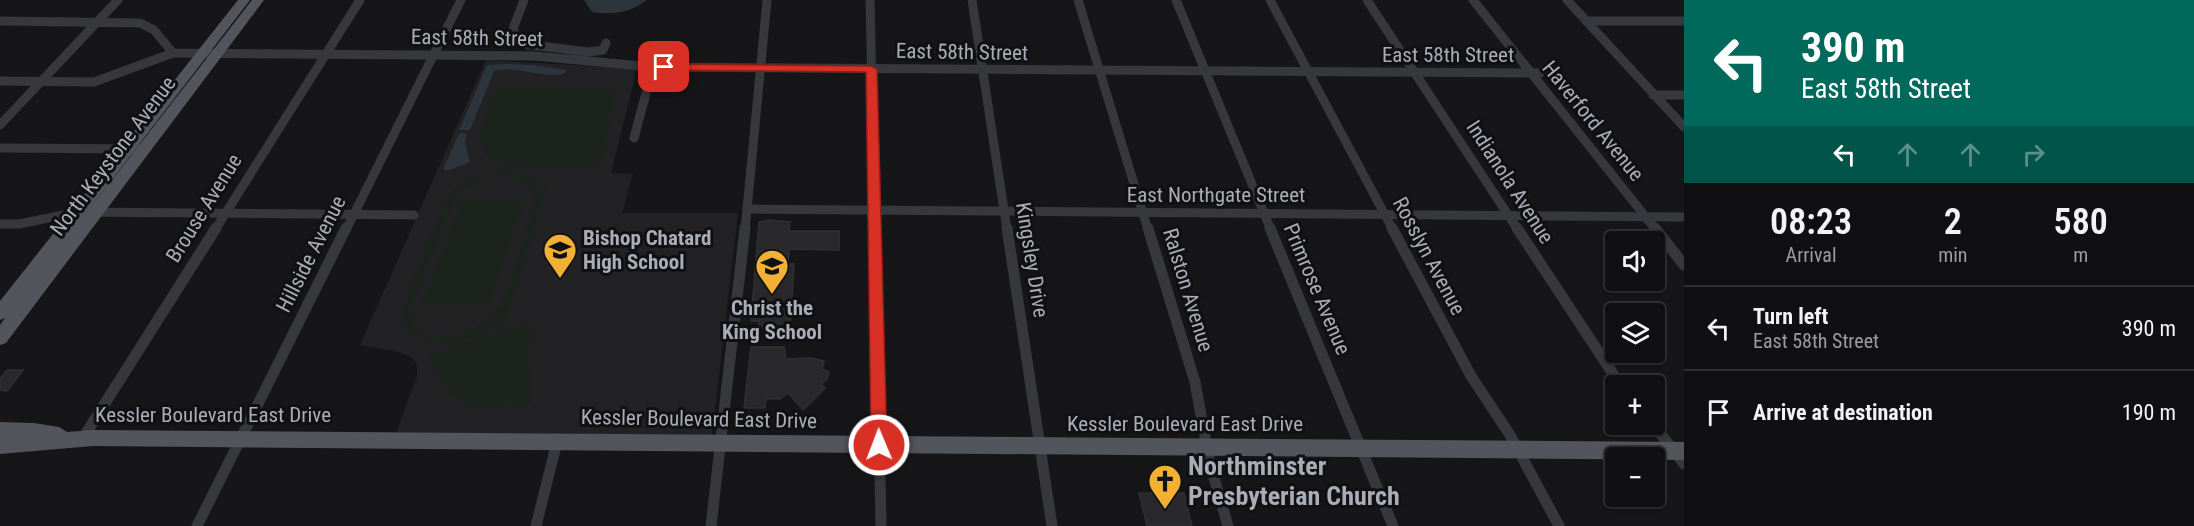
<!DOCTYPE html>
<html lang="en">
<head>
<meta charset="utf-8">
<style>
	body { margin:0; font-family:"Roboto Condensed",sans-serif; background:#19191b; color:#f1f3f6; height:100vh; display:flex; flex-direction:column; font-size:22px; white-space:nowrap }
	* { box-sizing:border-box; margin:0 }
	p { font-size:20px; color:#9c9d9f }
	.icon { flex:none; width:33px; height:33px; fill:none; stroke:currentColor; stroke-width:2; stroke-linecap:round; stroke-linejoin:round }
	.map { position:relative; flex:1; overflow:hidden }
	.side { display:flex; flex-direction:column; background:#101012; width:510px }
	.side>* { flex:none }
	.guide { background:#00695c; color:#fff; overflow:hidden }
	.fabs { position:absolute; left:1605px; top:231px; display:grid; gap:12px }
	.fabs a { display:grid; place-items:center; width:60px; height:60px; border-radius:6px; background:#101012; box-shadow:0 2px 4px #0004,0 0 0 2px #303032; font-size:30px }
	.pin { position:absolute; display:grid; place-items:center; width:51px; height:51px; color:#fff; margin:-26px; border-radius:12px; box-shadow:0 3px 9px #0006 }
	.me { position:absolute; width:66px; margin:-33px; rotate:359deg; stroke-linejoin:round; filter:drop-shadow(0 0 4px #0008) }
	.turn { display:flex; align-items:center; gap:21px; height:126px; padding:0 18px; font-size:27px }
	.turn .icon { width:78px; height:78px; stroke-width:2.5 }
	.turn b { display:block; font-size:42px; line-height:51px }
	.lanes { display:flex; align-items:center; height:57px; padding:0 18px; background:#0003; justify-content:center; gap:30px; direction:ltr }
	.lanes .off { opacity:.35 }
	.eta { display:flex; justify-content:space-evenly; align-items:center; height:102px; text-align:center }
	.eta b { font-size:36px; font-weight:600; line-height:42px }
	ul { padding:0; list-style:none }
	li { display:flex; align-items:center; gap:18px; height:84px; padding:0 18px; border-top:2px solid #303032 }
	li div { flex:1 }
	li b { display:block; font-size:22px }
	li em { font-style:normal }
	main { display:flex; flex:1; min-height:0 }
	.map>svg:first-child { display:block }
	.built { fill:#222225 }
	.green { fill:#1c231d; fill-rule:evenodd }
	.water { fill:#2c353c }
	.building { fill:#29292c; stroke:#303034; stroke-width:1.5 }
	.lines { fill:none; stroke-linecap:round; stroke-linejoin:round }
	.minor-far1 { stroke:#37383d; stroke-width:9 }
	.minor { stroke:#37383d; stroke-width:11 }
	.primary { fill:#53555c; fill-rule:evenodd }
	.route { fill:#d93025; stroke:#8d1f18; stroke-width:1.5 }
	.labels { text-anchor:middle; stroke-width:6; stroke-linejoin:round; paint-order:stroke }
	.street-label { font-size:21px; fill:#a8adb8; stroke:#111113 }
	.poi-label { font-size:21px; font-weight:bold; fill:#a8adb8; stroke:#111113; text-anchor:start }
	.near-poi-label { font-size:26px; font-weight:bold; fill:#a8adb8; stroke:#111113; text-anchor:start }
</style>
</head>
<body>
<main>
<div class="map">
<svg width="1684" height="526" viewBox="0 0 1684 526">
	<rect width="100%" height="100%" fill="#161618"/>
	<!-- built -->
	<path class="built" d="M486,60L637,69L611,173L633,174L622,213H738L712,435L396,433L417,376V364L411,357L398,352L360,345Z"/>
	<!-- green -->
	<g class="green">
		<path d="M613,85L617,89L600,166H510C460,152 485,121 498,86Z"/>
		<path d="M506,171L528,175L541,186L547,187L504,323C493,323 488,330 479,334C460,344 434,348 415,336C405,330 401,320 402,308L445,202C458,180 482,172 506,171ZM509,176L528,184L535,199C530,220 509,293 498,309C481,336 409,354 411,307L455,199C468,182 488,175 509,176Z"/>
		<path d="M463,198L525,199L488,306H420Z"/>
		<path d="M526,323L532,327L530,403C480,415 444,407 429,354Z"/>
	</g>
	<!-- water -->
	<g class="water">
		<path d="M584,0H647C629,13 614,15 592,12Z"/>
		<path d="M506,64L534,65L566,70L565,73C545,80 520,65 494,71L470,130H459L487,65Z"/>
		<path d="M462,133L467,134L465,142L470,162L450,170H443L458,135Z"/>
	</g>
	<!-- building -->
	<g class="building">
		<path d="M769,220L790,222L789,231H839V250L789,249L788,264H794L790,327H758L759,321H751L759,222Z"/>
		<path d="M751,347H784L786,359L811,358L824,361L822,369L829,372L827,379L821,384L825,388L803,410L788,393L780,399H766L765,408H744Z"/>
		<path d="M7,370H23L7,391L0,390V379Z"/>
		<path d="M1139,493H1184L1192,526H1147Z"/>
	</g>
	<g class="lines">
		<!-- minor-far1 -->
		<g class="minor-far1">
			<path d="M524,0L513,29L516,37L524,44L588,52L603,50L606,43"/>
			<path d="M870,0L875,230"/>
			<path d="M972,0L1007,230"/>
			<path d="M1078,0L1148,230"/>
			<path d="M1176,0L1271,230"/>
			<path d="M1270,0L1393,230"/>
			<path d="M1367,0L1518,230"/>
			<path d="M1473,0L1656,230"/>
			<path d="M1567,0L1684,127"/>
			<path d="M0,21L140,23L154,30L173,53L535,56L653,67L1540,73"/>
			<path d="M1586,21H1684"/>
			<path d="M0,81L94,82L173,53"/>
			<path d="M1653,95H1684"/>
			<path d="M0,125L118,0"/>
			<path d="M634,138L653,67"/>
			<path d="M0,148L145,149"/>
			<path d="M747,209L1684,217"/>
			<path d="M0,224H19L78,212L414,215"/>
			<path d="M215,230L360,0"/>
			<path d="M346,230L461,0"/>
			<path d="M745,230L767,0"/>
		</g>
		<!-- minor -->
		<g class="minor">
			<path d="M875,228L881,526"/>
			<path d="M1007,228L1052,526"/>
			<path d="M1148,228L1195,382L1210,464L1228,526"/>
			<path d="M1270,228L1393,526"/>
			<path d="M1392,228L1471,376L1510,435L1559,526"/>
			<path d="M1517,228L1621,386"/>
			<path d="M1655,228L1684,265"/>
			<path d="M1653,424L1684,464"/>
			<path d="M83,438L216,228"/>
			<path d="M197,526L346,228"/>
			<path d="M536,526L557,442"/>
			<path d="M711,526L745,228"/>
		</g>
		<!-- primary -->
		<g class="primary">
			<path d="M238,0H250L81,220L252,0H264L6,343L0,345V325L5,318L0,320V301Z"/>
			<path d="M0,422L34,423L59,427L67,432L93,430L1684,442V460L93,446L0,454Z"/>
		</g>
	</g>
	<!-- route -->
	<path class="route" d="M660,64L871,66L877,69L887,445L885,450H873L871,445L866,72L664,70L659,67Z"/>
	<!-- icons -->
	<defs>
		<symbol id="school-pin" viewBox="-11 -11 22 30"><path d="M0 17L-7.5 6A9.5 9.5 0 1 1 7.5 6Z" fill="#f2b134" stroke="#111113"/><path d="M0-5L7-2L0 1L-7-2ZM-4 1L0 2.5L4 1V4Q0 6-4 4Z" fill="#111"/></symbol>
		<symbol id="church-pin" viewBox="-11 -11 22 30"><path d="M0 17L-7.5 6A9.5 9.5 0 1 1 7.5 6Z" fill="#f2b134" stroke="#111113"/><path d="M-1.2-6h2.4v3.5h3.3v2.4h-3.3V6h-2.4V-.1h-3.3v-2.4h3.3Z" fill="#111"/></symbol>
	</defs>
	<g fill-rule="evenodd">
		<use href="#school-pin" x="541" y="231" width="38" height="52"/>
		<use href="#school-pin" x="753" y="247" width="38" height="52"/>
		<use href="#church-pin" x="1146" y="462" width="38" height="52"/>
	</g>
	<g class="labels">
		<!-- street labels -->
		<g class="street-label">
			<text transform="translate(477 38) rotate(1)" y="7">East 58th Street</text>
			<text transform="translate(962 52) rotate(1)" y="7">East 58th Street</text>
			<text x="1448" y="62">East 58th Street</text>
			<text transform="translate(1593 121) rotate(51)" y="7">Haverford Avenue</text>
			<text transform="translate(113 156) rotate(-53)" y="7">North Keystone Avenue</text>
			<text transform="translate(1510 182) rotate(57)" y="7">Indianola Avenue</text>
			<text x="1216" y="202">East Northgate Street</text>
			<text transform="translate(204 208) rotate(-58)" y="7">Brouse Avenue</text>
			<text transform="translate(311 254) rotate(-63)" y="7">Hillside Avenue</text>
			<text transform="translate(1429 256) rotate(62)" y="7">Rosslyn Avenue</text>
			<text transform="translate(1032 260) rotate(81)" y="7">Kingsley Drive</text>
			<text transform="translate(1317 289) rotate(67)" y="7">Primrose Avenue</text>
			<text transform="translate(1188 290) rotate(73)" y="7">Ralston Avenue</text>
			<text x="213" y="422">Kessler Boulevard East Drive</text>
			<text transform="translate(699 419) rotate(1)" y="7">Kessler Boulevard East Drive</text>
			<text x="1185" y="431">Kessler Boulevard East Drive</text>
		</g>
		<!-- poi labels -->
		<g class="poi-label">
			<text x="583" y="245">Bishop Chatard<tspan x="583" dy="24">High School</tspan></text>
			<text x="772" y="315" text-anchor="middle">Christ the<tspan x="772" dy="24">King School</tspan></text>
		</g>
		<!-- near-poi labels -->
		<g class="near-poi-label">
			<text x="1188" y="475">Northminster<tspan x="1188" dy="30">Presbyterian Church</tspan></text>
		</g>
	</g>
</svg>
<div class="fabs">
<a><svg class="icon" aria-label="sound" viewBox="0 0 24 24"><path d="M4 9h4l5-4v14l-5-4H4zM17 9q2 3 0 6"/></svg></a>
<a><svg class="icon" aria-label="layers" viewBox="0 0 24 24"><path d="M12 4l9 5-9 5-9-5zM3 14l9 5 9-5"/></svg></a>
<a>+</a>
<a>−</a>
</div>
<div class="pin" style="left:664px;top:67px;background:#d93025"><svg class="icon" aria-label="arrive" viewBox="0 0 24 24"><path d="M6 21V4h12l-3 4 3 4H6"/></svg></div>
<svg class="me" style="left:879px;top:445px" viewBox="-20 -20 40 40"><circle r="17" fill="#d93025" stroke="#fff" stroke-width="3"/><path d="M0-11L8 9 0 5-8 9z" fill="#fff"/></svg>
</div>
<section class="side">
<div class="guide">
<div class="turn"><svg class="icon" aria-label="left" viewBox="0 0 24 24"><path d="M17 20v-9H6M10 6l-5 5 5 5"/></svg><div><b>390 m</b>East 58th Street</div></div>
<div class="lanes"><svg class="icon" aria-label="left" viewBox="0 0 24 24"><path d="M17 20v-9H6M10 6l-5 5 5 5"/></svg><svg class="icon off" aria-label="ahead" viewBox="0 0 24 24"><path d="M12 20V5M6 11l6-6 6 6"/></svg><svg class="icon off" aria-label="ahead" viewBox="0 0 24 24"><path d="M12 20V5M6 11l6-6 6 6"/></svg><svg class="icon off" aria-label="right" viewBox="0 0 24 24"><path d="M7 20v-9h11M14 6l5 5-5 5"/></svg></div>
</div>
<div class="eta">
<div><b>08:23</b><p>Arrival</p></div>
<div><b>2</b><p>min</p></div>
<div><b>580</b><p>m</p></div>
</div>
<ul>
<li><svg class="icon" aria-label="left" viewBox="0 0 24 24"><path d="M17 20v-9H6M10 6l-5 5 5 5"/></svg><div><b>Turn left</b><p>East 58th Street</p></div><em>390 m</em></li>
<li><svg class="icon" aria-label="arrive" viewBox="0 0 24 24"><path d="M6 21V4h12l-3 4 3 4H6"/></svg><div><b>Arrive at destination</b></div><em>190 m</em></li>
</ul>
</section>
</main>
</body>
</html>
